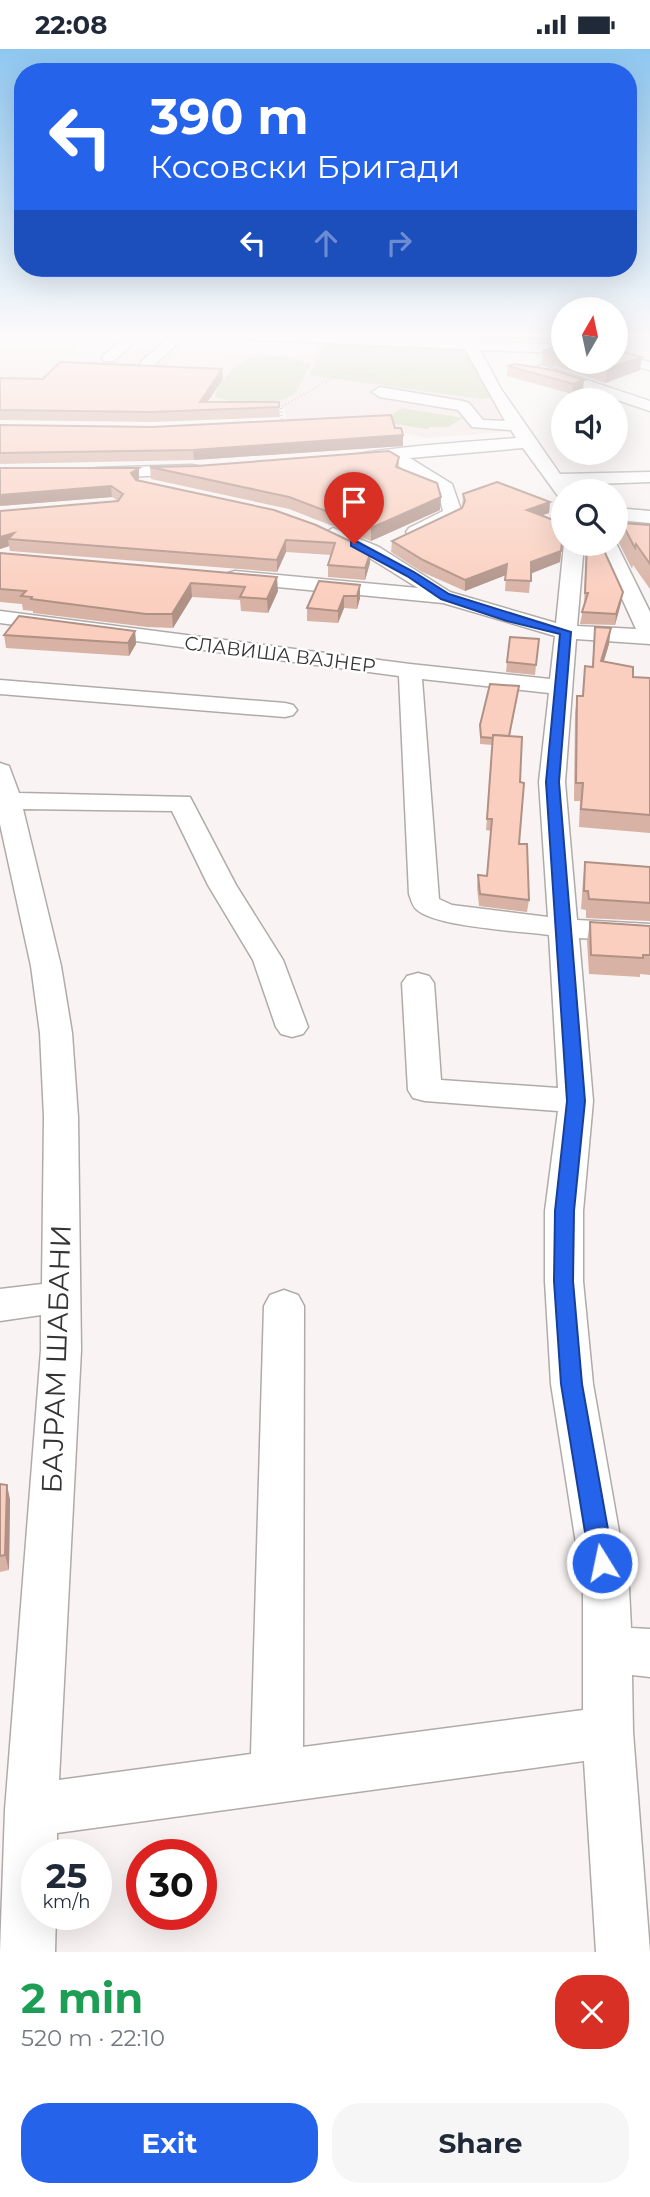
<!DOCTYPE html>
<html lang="en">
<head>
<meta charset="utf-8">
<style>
	body { margin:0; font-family:Montserrat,sans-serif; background:#f6f6f7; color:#1f2937; height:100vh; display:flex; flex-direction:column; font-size:26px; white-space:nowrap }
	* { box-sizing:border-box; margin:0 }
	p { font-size:23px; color:#747a83 }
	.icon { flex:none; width:38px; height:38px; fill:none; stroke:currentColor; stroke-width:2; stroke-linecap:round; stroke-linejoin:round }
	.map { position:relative; height:1903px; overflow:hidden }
	.panel { display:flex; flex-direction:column; background:#fff; flex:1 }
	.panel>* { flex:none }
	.guide { position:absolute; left:14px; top:14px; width:623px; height:214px; border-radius:28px; box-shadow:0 7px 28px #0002; background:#2563eb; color:#fff; overflow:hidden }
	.needle { width:46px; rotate:9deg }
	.buttons { position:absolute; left:551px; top:248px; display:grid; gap:14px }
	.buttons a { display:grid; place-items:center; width:77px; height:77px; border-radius:50%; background:#fff; box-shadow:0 7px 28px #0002; font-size:35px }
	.speed { position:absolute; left:21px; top:1790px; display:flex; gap:14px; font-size:35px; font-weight:700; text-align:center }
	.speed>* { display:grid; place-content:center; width:91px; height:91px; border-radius:50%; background:#fff; box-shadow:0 7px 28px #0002; line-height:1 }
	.speed small { font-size:18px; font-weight:400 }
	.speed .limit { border:10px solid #d22; background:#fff; color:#111 }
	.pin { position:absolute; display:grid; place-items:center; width:60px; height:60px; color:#fff; margin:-72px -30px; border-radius:50% 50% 50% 0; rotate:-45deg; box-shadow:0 0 7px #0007 }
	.pin .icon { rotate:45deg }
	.me { position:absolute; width:77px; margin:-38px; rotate:350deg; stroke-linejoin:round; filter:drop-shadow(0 0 5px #0008) }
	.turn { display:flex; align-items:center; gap:24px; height:147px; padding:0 21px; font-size:32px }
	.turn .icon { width:91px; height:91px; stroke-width:2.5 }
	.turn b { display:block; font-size:49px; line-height:60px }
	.lanes { display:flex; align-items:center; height:66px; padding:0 21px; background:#0003; justify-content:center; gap:35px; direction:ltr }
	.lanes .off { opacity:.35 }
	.round { display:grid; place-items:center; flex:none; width:74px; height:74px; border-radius:28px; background:#f6f6f7 }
	.headline { display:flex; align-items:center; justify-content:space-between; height:119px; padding:0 21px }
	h1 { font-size:42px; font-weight:700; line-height:52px; color:#1e9e55 }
	.cta { display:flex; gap:14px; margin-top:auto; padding:14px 21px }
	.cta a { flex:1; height:80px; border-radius:28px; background:#2563eb; color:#fff; font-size:28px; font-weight:700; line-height:80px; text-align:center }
	.cta a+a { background:#f6f6f7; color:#1f2937 }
	.status { display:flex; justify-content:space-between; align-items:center; height:49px; padding:0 35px; background:#fff; direction:ltr }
	.status svg { height:19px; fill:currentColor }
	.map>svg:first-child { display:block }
	.built { fill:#f2e5e0 }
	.green { fill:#cbd5af }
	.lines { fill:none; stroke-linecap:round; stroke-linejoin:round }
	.minor-casing { stroke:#b0aba9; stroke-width:3 }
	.path { stroke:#b4b0b0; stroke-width:2.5; stroke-dasharray:1 2.5; stroke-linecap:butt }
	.minor { fill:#fff; fill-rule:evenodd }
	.wall { fill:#d8b2a4 }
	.shaded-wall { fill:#b09186 }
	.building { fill:#fbcfbf; stroke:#b09186; stroke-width:2 }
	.route { fill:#2563eb; stroke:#184099; stroke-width:2 }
	.labels { text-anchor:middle; stroke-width:5; stroke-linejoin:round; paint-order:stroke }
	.far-street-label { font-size:19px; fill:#353333; stroke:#fff }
	.near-street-label { font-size:28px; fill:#353333; stroke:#fff }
</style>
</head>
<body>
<div class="status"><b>22:08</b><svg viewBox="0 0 49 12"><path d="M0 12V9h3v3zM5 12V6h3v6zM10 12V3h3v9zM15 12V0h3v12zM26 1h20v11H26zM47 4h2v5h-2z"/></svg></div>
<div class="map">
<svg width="650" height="1903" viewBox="0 0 650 1903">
	<rect width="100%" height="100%" fill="#f9f4f3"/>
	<!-- built -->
	<path class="built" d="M324,291L465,297L514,382L426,389L380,379L287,372L284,359H0V298L78,299L69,310L118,312L126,301L312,307Z"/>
	<!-- green -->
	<g class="green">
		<path d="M328,291L461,298L493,349L480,350L309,326Z"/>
		<path d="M282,307L311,315L295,345C273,358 239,356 215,348C216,339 220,335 226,328C243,307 255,307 282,307Z"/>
		<path d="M402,359L463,369L448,378H431L427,380L380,373Z"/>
	</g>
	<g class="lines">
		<defs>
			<g id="minor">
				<path d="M71,284H85L76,290L71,289Z"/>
				<path d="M130,284H145L114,312H104L102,309L104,306Z"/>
				<path d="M174,284H189L152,318H142L140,315L142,312Z"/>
				<path d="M194,284H287L463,291L462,284H476L478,292L564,296V304L480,301L501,340L560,425L650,423V433L568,436L573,443H564V448L558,447L523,399L410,409L452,435L462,464L423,487H409L406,483L409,479L443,462L438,442L389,411L351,415L342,410C351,400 492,391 516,389L511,381L472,378L458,361L380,348L372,343L380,338L463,352L469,354L483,371L505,372L465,300L201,288Z"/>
				<path d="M616,284H624L616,288Z"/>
				<path d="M616,305L650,313V321L615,313Z"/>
				<path d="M542,316L650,352V362L537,324L534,321L537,318Z"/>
				<path d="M192,416L198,417L201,421L198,425L96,429L87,424L96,419Z"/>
				<path d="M616,459L650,462V474L616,471Z"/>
				<path d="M333,479L379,498L450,543L556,574L564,495H584L577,577L636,580L597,495L616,494L650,563V595L576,590L565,733L577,871L650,875V893L579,889L593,1052L583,1162V1232L593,1335L629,1539L631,1579L650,1580V1628L632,1626L633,1683L650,1903H596L584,1712L57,1784V1806H37V1866H56L55,1903H0L5,1761L41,1301V1266L0,1272V1240L42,1235L44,1068L40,984L31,917L0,775V714L9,717L19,744L190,748L236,836L283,911L308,978L303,985L292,988L281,985L276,978L253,911L208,836L172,762L23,760L61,917L72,984L78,1068L81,1301L59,1731L251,1705L264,1257L270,1246L284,1241L298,1246L304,1257L303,1698L583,1661V1539L551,1335L545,1232V1162L558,1062L425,1052L413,1049L408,1041L402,934L407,927L418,924L429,927L434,934L441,1031L558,1039L549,886C520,882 434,878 416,860C412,856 411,850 409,845L399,627L0,574V562L410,615L550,630L555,587L443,554L235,534L228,532L225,528L228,524L235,522L418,539L365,506L326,489L323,485ZM422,630L549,644L539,733L548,868L452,856L439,850Z"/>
				<path d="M0,631L285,654L293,656L297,661L293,666L285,668L0,645Z"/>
			</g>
		</defs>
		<!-- minor casing -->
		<use href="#minor" class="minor-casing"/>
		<!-- path -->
		<g class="path">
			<path d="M399,328L428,311"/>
			<path d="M282,374L281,358L341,324L376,327"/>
		</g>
		<!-- minor -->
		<use href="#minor" class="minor"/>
	</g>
	<!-- wall -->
	<g class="wall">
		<path d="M478,284H564V293L480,289V285Z"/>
		<path d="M564,295V313H616L640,321L605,334L562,319L542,315L543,302Z"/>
		<path d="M508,317L553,321L583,341L572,345L507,327Z"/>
		<path d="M0,329L43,330H223L207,353H279L280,368L153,373L0,371Z"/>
		<path d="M0,376L395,379L403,397L194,411L0,415Z"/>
		<path d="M399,408V419L440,461L371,492L289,460L151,430L150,418Z"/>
		<path d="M139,430L137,432L274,461L370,514L365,531L328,528V516L331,506L286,503L277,523L10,502L9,497L0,500V462L118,452L112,448L0,457Z"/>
		<path d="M463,445L550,453L549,464L541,466L564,475V493H562L560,513L531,524L529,544L505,542L506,526L465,542L422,523L391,503L392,492L462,459Z"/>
		<path d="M622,474L650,476V540L633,516L632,520L619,494Z"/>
		<path d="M586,495H601L623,543L621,554L615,576L580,575L584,556Z"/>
		<path d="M0,504L278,542L268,564L241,562L240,551L192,548L173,579L147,578L33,564V562L23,561L22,555L0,553Z"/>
		<path d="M319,532L360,549L357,560L344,559L338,574L307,572V559Z"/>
		<path d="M595,578L609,595L604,612L633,628L650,629V784L579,778L580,752H574L575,664L577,647H582L585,617L592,618Z"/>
		<path d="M135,582L136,595L129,607L6,599L4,586Z"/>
		<path d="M539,590L535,626L506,623L507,613Z"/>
		<path d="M519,637L510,687L519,795L529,851L527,863L479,857L477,838L478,826L487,827L491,782L486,781L493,696L480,695V676Z"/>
		<path d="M585,813L650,818V872L586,869V861L581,860L583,831Z"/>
		<path d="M590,873L650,877V926L640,925V928L589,925L587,892Z"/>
		<path d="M0,1435L7,1436L10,1451L9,1521L0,1523Z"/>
	</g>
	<!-- shaded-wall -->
	<g class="shaded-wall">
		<path d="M642,308L640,321L605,334L607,320Z"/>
		<path d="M222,320L223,330L202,361L200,353Z"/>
		<path d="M584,331L583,341L572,345L573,335Z"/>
		<path d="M403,386V397L194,411L193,401Z"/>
		<path d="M139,419V430L131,435V424Z"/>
		<path d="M111,437L112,448L0,457V446Z"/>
		<path d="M441,448L440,461L371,492V479Z"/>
		<path d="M550,453L549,464L526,472L527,461Z"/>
		<path d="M563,482L560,513L530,525L531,513Z"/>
		<path d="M14,484L8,490L9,497L0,500V488Z"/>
		<path d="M286,491V503L277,523V511Z"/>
		<path d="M371,502L370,514L365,531V519Z"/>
		<path d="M507,515L506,526L465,542V531Z"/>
		<path d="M277,528L278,542L268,564L267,550Z"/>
		<path d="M191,534L192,548L173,579L172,565Z"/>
		<path d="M360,536V549L357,560V547Z"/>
		<path d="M623,543L621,554L615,576L616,565Z"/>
		<path d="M344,547V559L338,574V562Z"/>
		<path d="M611,579L609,595L599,628L601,612Z"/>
		<path d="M135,582L136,595L129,607L128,594Z"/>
		<path d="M7,1436L10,1451L9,1521L5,1506Z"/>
	</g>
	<!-- building -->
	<g class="building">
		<path d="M564,295V305L543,302Z"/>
		<path d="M616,301L642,308L607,320L588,313H616Z"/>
		<path d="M60,313L222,320L200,353H279V358L152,363L0,361V329L43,330Z"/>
		<path d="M515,315L553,321L584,331L573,335L508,317Z"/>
		<path d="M391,366L395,379H401L403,386L193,401L0,404V376L152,378Z"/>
		<path d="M389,402L399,408L396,418L437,434L441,448L371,479L289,448L150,418L197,417Z"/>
		<path d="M0,419H139L131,424L136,431L274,461L316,476L371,502L365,519L328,516L335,494L286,491L277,511L8,490L14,484L0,488V462L118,452L123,445L111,437L0,446Z"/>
		<path d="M497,433L550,453L527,461L564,475L561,502L531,513V532L505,531L507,515L465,531L423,511L392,492L462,459L465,452L463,445Z"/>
		<path d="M622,474L650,476V515L636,495L635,499Z"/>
		<path d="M587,495H601L623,543L616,565L582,563L588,544H585Z"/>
		<path d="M0,504L277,528L267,550L240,548L245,538L191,534L172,565H146L31,550L32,548L21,547L26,542L0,540Z"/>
		<path d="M319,532L360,536L357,547H344L338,562L307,559Z"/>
		<path d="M19,567L135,582L128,594L4,586Z"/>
		<path d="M595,578L611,579L601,612L633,618V628L650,629V766L581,760L583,734H576L577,647H583L585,617L593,618Z"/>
		<path d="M510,588L539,590L536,616L507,613Z"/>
		<path d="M490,635L519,637L509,687L493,686V689L481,688L480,676Z"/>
		<path d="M493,686L522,688L520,733L524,734L519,795H527L529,851L480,845L478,826L487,827L492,770H487Z"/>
		<path d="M585,813L650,818V854L589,850L588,842H584Z"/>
		<path d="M590,873L650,877V906H643V909L591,906Z"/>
		<path d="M0,1435L7,1436L5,1506L0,1507Z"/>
	</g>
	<!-- sky -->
	<linearGradient id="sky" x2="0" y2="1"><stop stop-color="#8fc7f0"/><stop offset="0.52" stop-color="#fcfafa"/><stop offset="1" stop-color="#fcfafa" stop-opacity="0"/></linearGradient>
	<rect width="650" height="550" fill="url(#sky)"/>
	<!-- route -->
	<path class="route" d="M351,493H358L414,523L449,545L571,583L559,733L585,1052L574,1162L573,1232L582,1335L614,1514L610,1521L602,1524L594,1521L590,1514L561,1335L554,1232L555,1162L567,1052L546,733L560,585L507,572L441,550L407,527L351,497Z"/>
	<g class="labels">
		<!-- far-street labels -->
		<g class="far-street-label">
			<text transform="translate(280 605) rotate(7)" y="7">СЛАВИША ВАЈНЕР</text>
		</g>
		<!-- near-street labels -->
		<g class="near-street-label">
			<text transform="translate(56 1310) rotate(-88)" y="10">БАЈРАМ ШАБАНИ</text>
		</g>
	</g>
</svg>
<div class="buttons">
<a><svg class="needle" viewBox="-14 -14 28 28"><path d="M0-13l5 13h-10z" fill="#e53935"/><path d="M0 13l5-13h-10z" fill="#747a83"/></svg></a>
<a><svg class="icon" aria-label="sound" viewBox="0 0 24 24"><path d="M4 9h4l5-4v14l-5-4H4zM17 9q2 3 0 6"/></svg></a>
<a><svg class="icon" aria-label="search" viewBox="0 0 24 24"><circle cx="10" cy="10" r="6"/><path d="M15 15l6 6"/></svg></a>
</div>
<div class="speed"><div>25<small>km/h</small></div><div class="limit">30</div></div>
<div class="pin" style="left:354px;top:495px;background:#d93025"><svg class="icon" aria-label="arrive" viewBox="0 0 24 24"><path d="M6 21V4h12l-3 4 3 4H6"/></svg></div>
<svg class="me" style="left:602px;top:1514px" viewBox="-20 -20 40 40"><circle r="17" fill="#2563eb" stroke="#fff" stroke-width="3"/><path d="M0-11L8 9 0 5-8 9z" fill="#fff"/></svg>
<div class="guide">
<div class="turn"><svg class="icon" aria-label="left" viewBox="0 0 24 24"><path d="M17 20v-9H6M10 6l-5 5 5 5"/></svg><div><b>390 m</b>Косовски Бригади</div></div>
<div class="lanes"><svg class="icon" aria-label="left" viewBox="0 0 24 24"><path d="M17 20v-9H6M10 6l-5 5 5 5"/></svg><svg class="icon off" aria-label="ahead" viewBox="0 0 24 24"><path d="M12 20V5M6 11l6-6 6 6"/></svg><svg class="icon off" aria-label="right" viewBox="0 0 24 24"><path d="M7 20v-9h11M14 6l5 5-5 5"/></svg></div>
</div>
</div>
<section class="panel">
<div class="headline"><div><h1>2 min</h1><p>520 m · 22:10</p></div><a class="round" style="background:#d93025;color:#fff"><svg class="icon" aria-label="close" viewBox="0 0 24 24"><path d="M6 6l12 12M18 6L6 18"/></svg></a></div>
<div class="cta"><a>Exit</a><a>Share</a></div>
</section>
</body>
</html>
